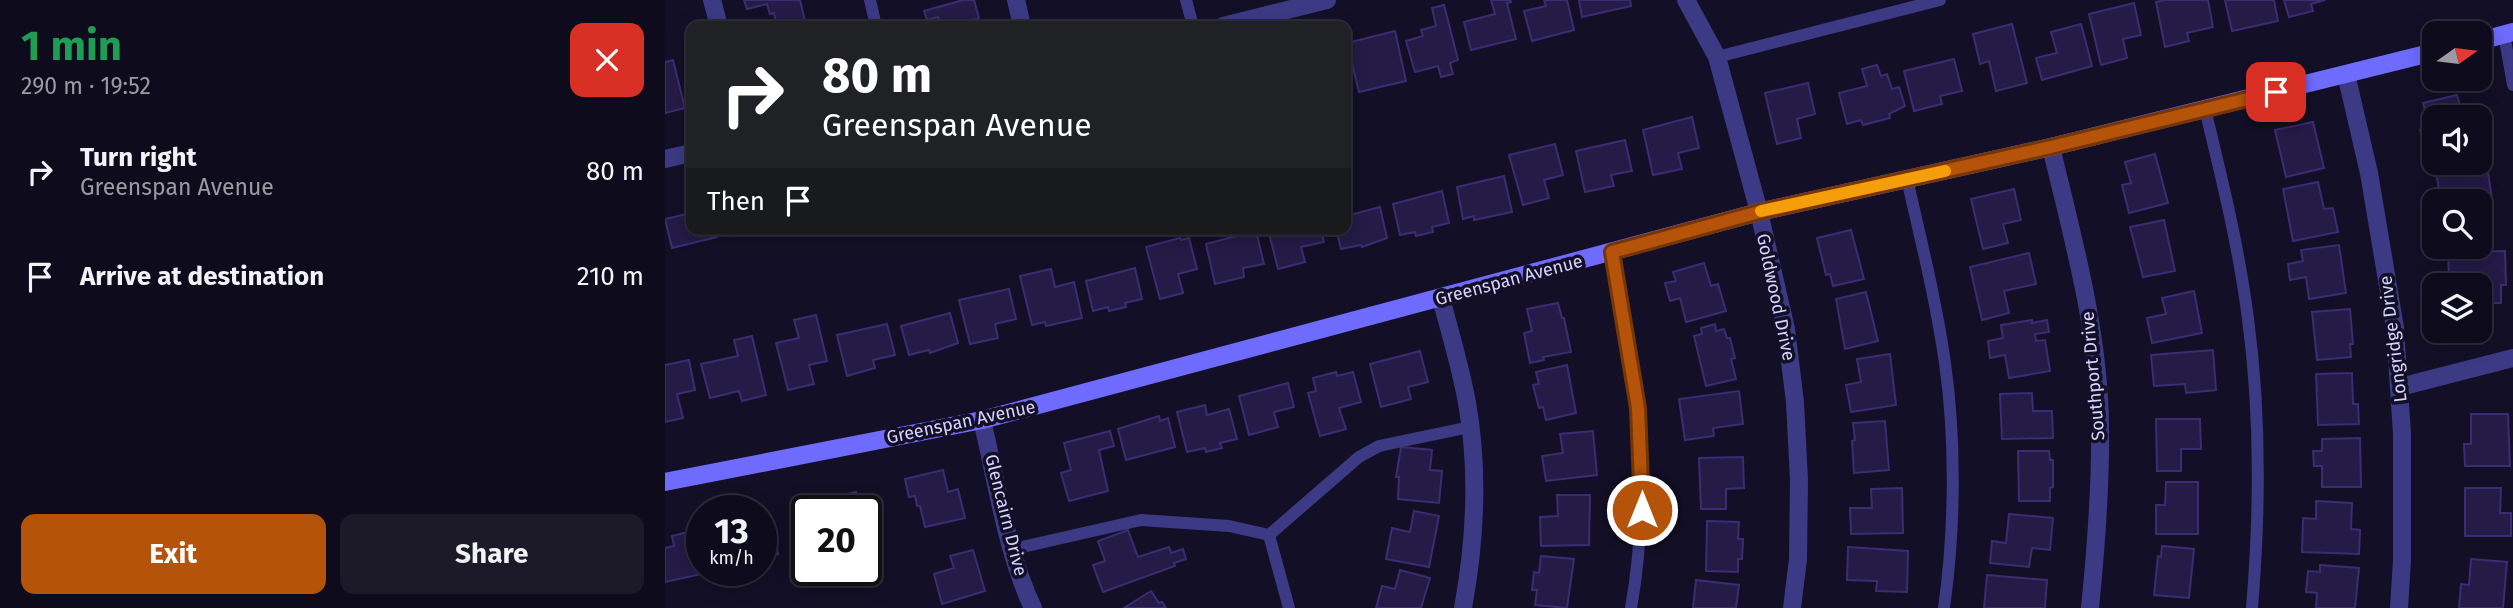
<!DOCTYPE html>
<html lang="en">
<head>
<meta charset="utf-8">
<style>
	body { margin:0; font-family:"Fira Sans",sans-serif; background:#1c1929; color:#f1f3f6; height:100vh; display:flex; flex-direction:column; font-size:26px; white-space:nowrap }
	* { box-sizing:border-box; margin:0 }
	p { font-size:23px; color:#9b9ba3 }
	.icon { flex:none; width:38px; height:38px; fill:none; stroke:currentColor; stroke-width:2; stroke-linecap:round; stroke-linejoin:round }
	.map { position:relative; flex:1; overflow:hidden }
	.side { display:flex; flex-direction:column; background:#0e0b1c; width:665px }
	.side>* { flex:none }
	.banner { position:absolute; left:21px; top:21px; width:665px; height:214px; border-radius:14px; box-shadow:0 4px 18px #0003,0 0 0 2px #2e2b3b; background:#202124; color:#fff; overflow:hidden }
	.needle { width:46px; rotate:76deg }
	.fabs { position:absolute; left:1757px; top:21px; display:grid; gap:14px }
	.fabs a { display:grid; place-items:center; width:70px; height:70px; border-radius:14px; background:#0e0b1c; box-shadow:0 4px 18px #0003,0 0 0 2px #2e2b3b; font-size:35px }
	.speed { position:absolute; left:21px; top:495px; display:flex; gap:14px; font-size:35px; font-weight:700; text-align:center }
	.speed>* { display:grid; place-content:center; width:91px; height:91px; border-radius:50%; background:#0e0b1c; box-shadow:0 4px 18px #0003,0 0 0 2px #2e2b3b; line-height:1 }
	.speed small { font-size:18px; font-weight:400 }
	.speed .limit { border:4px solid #111; border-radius:10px; background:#fff; color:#111 }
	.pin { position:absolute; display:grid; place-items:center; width:60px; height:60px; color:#fff; margin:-30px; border-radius:14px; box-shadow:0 4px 10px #0006 }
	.me { position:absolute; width:77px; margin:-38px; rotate:0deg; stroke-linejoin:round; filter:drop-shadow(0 0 5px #0008) }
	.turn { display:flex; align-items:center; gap:24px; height:147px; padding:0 21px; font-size:32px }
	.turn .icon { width:91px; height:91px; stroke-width:2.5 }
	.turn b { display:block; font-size:49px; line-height:60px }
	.then { display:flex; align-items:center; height:66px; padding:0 21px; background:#0003; gap:14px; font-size:26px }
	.round { display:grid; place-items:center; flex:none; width:74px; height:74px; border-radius:14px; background:#1c1929 }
	.overview { display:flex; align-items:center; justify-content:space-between; height:119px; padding:0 21px }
	h1 { font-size:42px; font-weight:700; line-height:52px; color:#1e9e55 }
	.action { display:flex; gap:14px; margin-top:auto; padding:14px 21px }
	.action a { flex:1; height:80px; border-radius:14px; background:#b45309; color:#fff; font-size:28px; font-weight:700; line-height:80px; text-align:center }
	.action a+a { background:#1c1929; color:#f1f3f6 }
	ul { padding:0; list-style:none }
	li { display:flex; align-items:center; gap:21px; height:105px; padding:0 21px }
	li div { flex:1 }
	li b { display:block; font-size:26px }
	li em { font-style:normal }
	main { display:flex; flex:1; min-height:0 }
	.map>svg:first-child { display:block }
	.building { fill:#241b47; stroke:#3b2d73; stroke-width:2 }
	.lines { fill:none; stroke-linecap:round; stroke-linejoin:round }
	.lane { stroke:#3d3a85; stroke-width:12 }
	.street { stroke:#3d3a85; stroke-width:18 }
	.secondary { stroke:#6f6bff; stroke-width:18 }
	.route-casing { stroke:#753606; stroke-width:18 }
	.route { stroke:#b45309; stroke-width:12 }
	.slow { stroke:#f59e0b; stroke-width:12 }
	.labels { text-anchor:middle; stroke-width:7; stroke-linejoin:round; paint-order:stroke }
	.street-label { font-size:18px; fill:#d9d4ff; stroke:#130f26 }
</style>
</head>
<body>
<main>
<section class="side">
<div class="overview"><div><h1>1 min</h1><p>290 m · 19:52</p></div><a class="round" style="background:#d93025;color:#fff"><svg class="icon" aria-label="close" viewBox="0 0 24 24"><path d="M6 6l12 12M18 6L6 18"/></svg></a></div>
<ul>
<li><svg class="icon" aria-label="right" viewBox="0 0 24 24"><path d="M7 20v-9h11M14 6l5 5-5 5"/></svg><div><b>Turn right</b><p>Greenspan Avenue</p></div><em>80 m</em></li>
<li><svg class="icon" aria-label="arrive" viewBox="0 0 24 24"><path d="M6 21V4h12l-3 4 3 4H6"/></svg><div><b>Arrive at destination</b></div><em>210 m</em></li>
</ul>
<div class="action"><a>Exit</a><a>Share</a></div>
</section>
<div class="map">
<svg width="1848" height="608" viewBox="0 0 1848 608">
	<rect width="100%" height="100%" fill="#130f26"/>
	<!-- building -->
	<g class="building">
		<path d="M79,0H135L141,25L112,26L109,13L105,14L102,4L82,9Z"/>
		<path d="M298,0H309L314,18L306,21L308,26H276L273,17L262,20L259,11Z"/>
		<path d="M826,0H845L846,2L842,3L851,39L806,50L799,22L830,14Z"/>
		<path d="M879,0H902L909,30L867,41L859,11L881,6Z"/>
		<path d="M914,0H965L966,6L917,17Z"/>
		<path d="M1500,0H1543L1548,27L1522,33L1524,41L1500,47L1491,2Z"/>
		<path d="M1560,0H1609L1613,21L1567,31Z"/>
		<path d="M1619,0H1660L1646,4L1648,11L1624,17Z"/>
		<path d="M1469,3L1476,35L1458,39L1462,58L1436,65L1424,14Z"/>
		<path d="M779,5L793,60L785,63L788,74L776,77L773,66L750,72L741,41L758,36L756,30L771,26L767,8Z"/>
		<path d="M1347,24L1362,83L1331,91L1324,61L1315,64L1308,34Z"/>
		<path d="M1416,24L1427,66L1377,80L1371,58L1392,53L1386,32Z"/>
		<path d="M730,31L741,81L694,92L682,43Z"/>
		<path d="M1289,59L1297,91L1275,96L1277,104L1249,111L1239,71Z"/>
		<path d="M8,60L20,108L0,113V62Z"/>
		<path d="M1212,65L1216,76L1222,74L1227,89L1234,87L1240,106L1224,114L1225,118L1198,125L1196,120L1182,124L1174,93L1202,86L1197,69Z"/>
		<path d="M1143,83L1150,114L1132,119L1136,138L1112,144L1100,93Z"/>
		<path d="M1792,95L1798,117H1769V153L1761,155L1755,130L1758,129L1756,123L1763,122L1758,103Z"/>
		<path d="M1027,117L1034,148L1013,153L1017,169L988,175L978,130Z"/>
		<path d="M1648,122L1659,168L1621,177L1610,130Z"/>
		<path d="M960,140L967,171L946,175L949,186L920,192L911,151Z"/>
		<path d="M890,144L898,175L879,180L884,198L858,205L844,155Z"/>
		<path d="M1490,154L1503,203L1464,213L1457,185L1466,183L1460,162Z"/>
		<path d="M1806,166L1808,176L1823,173L1828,204L1815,206V201H1776L1771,172Z"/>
		<path d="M839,176L847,212L809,220V216L798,219L792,187Z"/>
		<path d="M1653,182L1659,209L1668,208L1673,232L1628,241L1618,189Z"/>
		<path d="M1349,189L1356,220L1338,224L1343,243L1318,249L1306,199Z"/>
		<path d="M777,191L784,223L767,227L768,232L751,236L750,232L735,235L728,204Z"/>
		<path d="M715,207L722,238L697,247L696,245L676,249L671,229H681V216Z"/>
		<path d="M26,213V229H50L52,237L7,248L0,219Z"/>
		<path d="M1499,220L1510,271L1478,277L1465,227Z"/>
		<path d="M63,229H93L64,236Z"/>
		<path d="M603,229H656L659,242L636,247L640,262L613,269Z"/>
		<path d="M1186,230L1199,279L1168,286L1165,274L1161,275L1152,238Z"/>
		<path d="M591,231L599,264L578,268L579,277L550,284L541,244Z"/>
		<path d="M515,238L516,240L524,238L532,269L513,274L518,293L495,299L481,247Z"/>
		<path d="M1674,245L1681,293L1644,299L1641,277L1625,280L1623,264L1638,261L1636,250Z"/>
		<path d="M1840,251L1841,285H1836V303H1815V285H1795V278H1784L1783,252Z"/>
		<path d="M1364,253L1371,284L1339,291L1344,313L1317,320L1305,267Z"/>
		<path d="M1039,263L1046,286L1053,284L1061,311L1021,322L1015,298L1005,301L1000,283L1011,281L1008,272Z"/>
		<path d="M470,268L477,299L460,303L461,307L444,311L443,307L428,311L421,281Z"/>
		<path d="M386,269L390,287L409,282L417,318L381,326L380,322L367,325L355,276Z"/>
		<path d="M344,289L351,319L330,324L333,338L305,344L294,300Z"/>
		<path d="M1529,291L1537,333L1487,343L1482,318L1501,314L1497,298Z"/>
		<path d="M1201,292L1213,341L1180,349L1171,299Z"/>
		<path d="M893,303L897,318H899L906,352L878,357L879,360L865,363L859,333L867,331L862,309Z"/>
		<path d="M1685,309L1688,344H1685L1686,357L1652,360L1647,312Z"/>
		<path d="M285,313L293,343L265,353L264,350L244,355L236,326Z"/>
		<path d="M151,315L162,361L144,365L149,384L123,390L111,343L134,338L129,320Z"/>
		<path d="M1367,320V323L1382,320L1384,332L1370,334L1371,341L1380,340L1385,371L1344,378L1340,355L1325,358L1323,341L1338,338L1336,325Z"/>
		<path d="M222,324L230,355L208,360L210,368L182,376L172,335Z"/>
		<path d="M1050,324L1051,331L1059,329L1062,338H1065L1070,358L1066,359L1071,379L1041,386L1029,336L1037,334L1036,328Z"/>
		<path d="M87,336L101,395L77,401L74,391L45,398L36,364L73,356L69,340Z"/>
		<path d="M1548,350L1551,390L1521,393L1520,384L1489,386L1486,355Z"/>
		<path d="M755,351L763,382L743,387L746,399L716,407L705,364Z"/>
		<path d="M1225,354L1231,405L1186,412L1181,385L1196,382L1192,359Z"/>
		<path d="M24,360L30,390L12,394L18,418L0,422V365Z"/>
		<path d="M902,365L911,413L881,420L878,407L874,408L868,385L874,384L871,372Z"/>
		<path d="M671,372L672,376L688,372L696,402L674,408L681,429L655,436L643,393L651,391L648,378Z"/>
		<path d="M1687,373L1688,404H1693L1694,424L1653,425L1651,374Z"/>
		<path d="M623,383L629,407L609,412L613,427L584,435L574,396Z"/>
		<path d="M1074,391L1078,424L1048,428L1049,436L1020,440L1014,399Z"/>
		<path d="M1367,393L1368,411H1387L1388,438L1337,439L1335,394Z"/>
		<path d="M540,405L542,415L564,409L572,439L555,443L557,448L541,452L540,448L522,452L512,412Z"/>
		<path d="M1806,414H1843L1845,466H1800L1799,444H1806Z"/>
		<path d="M494,416L495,421L503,418L510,447L461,460L453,429Z"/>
		<path d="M1491,419H1535L1536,449H1516V471H1492Z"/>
		<path d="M1220,421L1224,470L1189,473L1187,441L1190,440L1188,423Z"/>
		<path d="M445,431L449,446L434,450L443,491L404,501L396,473L406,470L399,443Z"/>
		<path d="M928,431L932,475L881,481L877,456L898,453L895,434Z"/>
		<path d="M1695,438L1696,487H1657V466H1649L1648,451H1657V439Z"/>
		<path d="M736,447L767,450L765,470L777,471L774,503L733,499L734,477H731Z"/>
		<path d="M1353,451H1384L1385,460H1388V487L1385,488V501H1354Z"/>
		<path d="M1078,457L1079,488L1061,489V509H1036L1034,458Z"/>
		<path d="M278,470L283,492L293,489L300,518L260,527L255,506H252L250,496L244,497L240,479Z"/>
		<path d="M1501,482H1533V534H1491V505H1500Z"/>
		<path d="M1237,488L1238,533L1186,534L1185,508H1207L1206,489Z"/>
		<path d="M1800,488H1836L1835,513H1846V536H1800Z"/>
		<path d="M191,492L196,511H144L142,504Z"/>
		<path d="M892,495H925L924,545L876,546L875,517L893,516Z"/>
		<path d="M1651,501L1687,503L1686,529L1695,530L1694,554L1637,552L1638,518L1651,519Z"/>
		<path d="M749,511L774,516L764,567L721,559L727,528L745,532Z"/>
		<path d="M1344,514L1388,518L1385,550L1367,548L1364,567L1325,563L1327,541L1341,543Z"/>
		<path d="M105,520L113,554L96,558V522Z"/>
		<path d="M1042,521L1074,522L1073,539H1078L1077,559H1073V572L1041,571Z"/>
		<path d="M31,530L37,554V570H40L41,573L0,582V548L9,546L7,536Z"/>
		<path d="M463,530L473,557L504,547L506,553L518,549L521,559L509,563L510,566L438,592L428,565L440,561L433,541Z"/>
		<path d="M1497,546L1529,549L1524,598L1489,595L1493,556L1496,557Z"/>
		<path d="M1183,547L1243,551L1242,592L1211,591L1212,581L1182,580Z"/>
		<path d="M308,550L320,591L277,604L269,574L289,568L285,556Z"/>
		<path d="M876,556L909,559L902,608L870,605L872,590H867L869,572L874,573Z"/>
		<path d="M1806,559L1842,562L1838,608H1794L1796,584L1804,585Z"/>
		<path d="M1655,565L1694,568L1690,608H1651L1652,593L1641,592L1643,571L1655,572Z"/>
		<path d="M735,570L765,578L756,608H711L717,586L730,589Z"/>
		<path d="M1322,575L1382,580L1380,608H1319Z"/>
		<path d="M1031,580L1074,585L1071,608H1028Z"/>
		<path d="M486,591L494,603L497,602L501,608H459Z"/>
	</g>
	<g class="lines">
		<!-- lane -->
		<g class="lane">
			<path d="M205,0L211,26"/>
			<path d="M521,0L528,26"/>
			<path d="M1839,34L1848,85"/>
			<path d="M1052,57L1275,0"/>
			<path d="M1540,109C1557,179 1574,248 1583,319C1596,415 1595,512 1587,608"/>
			<path d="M1242,179C1256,240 1271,301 1280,363C1291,441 1290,530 1279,608"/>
			<path d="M947,252C970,372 988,486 966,608"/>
			<path d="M348,549L476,520L564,526L604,535"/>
			<path d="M624,608L604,535L694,457L714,446L805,427"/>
		</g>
		<!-- street -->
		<g class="street">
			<path d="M47,0L54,26"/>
			<path d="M351,0L357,26"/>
			<path d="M1021,0L1052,57L1094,212L1121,329L1130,402L1134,480L1133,559L1127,608"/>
			<path d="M558,26L662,0"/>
			<path d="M1681,74L1704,173L1730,328L1737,434V560L1734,608"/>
			<path d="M1386,147C1408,239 1434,331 1435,426C1436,487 1431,548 1425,608"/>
			<path d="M0,159L26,153"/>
			<path d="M776,298C785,333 796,368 802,403C814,470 810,542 798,608"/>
			<path d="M1735,387L1848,358"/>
			<path d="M317,420C331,479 342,554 368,608"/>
		</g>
		<!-- secondary -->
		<g class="secondary">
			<path d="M1815,41L1848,32"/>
			<path d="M0,482L317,420L1094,212L1386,147L1769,52"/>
		</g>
	</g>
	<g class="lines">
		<defs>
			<path id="route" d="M977,510L973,408L947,252L1094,212L1386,147L1611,92"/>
		</defs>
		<!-- route casing -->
		<use href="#route" class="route-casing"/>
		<!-- route -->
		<use href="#route" class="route"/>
		<!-- slow -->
		<path class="slow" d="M1096,211L1280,171"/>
	</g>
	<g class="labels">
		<!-- street labels -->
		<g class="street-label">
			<text transform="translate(844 280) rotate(-15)" y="6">Greenspan Avenue</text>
			<text transform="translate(1111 297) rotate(78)" y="6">Goldwood Drive</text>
			<text transform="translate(1728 339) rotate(-97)" y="6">Longridge Drive</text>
			<text transform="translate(1428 376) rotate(-95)" y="6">Southport Drive</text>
			<text transform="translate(296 422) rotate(-12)" y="6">Greenspan Avenue</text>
			<text transform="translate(341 515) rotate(76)" y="6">Glencairn Drive</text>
		</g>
	</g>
</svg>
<div class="fabs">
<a><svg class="needle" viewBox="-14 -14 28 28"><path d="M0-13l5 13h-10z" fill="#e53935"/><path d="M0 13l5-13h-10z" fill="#9b9ba3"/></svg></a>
<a><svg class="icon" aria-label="sound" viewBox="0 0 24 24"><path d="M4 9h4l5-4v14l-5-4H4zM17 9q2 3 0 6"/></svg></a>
<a><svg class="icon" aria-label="search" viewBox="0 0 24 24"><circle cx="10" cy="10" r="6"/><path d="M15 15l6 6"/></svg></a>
<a><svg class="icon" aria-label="layers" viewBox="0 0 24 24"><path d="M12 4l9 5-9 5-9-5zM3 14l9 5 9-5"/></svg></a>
</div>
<div class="speed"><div>13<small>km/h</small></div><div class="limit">20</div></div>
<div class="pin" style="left:1611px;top:92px;background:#d93025"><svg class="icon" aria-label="arrive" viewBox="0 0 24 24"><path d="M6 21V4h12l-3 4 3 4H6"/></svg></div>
<svg class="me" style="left:977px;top:510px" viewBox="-20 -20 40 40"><circle r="17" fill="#b45309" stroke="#fff" stroke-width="3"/><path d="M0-11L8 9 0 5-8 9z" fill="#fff"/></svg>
<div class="banner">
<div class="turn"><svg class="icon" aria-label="right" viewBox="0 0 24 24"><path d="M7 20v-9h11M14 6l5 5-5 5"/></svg><div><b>80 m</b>Greenspan Avenue</div></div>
<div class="then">Then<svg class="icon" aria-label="arrive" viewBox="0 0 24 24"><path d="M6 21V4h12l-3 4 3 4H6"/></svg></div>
</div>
</div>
</main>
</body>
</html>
